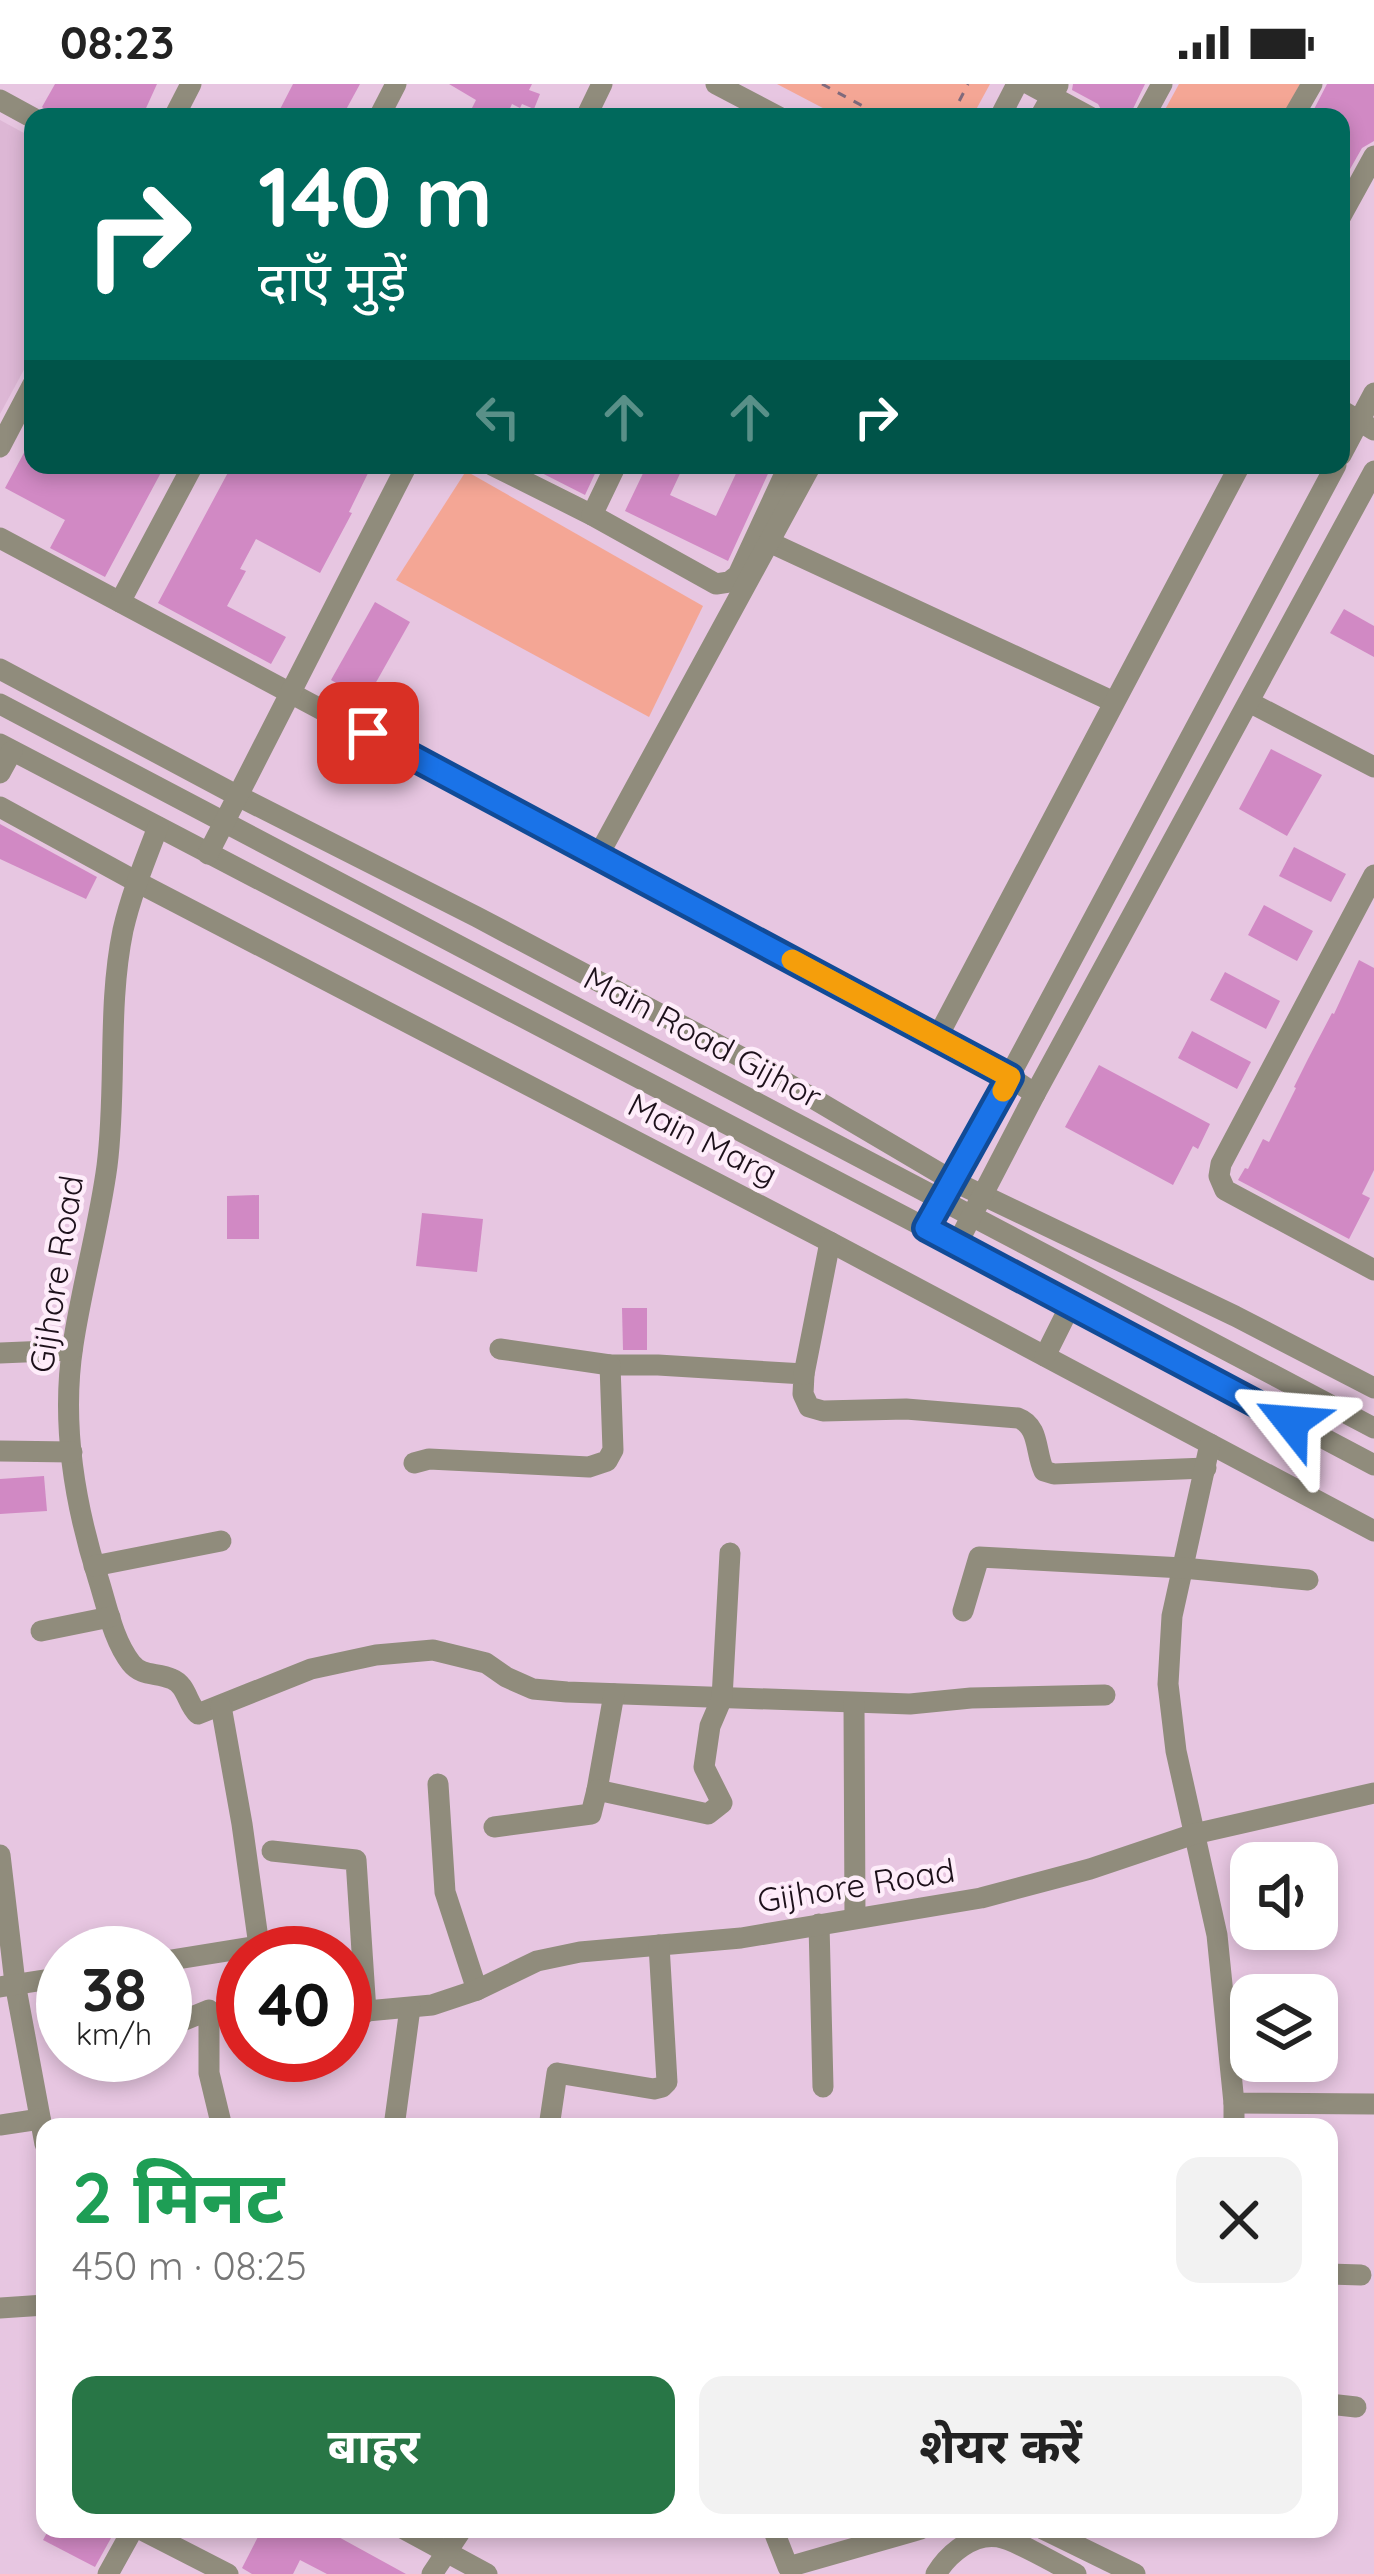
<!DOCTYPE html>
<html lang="hi">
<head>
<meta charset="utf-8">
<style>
	body { margin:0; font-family:Quicksand,"Noto Sans Devanagari",sans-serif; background:#f2f2f2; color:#222; height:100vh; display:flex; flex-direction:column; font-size:45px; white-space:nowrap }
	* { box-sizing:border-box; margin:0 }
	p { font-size:39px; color:#767676 }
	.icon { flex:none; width:66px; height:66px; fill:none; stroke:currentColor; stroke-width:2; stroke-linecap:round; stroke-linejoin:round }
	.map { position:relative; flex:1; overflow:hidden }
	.side { position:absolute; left:36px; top:2034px; width:1302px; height:420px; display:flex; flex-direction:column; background:#fff; border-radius:24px; box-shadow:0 6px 18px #0003 }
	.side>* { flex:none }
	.banner { position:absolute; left:24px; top:24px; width:1326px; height:366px; border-radius:24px; box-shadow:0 6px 18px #0003; background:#00695c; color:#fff; overflow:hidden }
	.buttons { position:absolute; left:1230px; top:1758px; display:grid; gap:24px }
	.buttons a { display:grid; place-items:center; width:108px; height:108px; border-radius:24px; background:#fff; box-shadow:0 6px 18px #0003; font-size:60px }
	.speed { position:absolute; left:36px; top:1842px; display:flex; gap:24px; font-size:60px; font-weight:700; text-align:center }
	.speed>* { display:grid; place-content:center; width:156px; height:156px; border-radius:50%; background:#fff; box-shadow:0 6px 18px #0003; line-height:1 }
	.speed small { font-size:30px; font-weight:400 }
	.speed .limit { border:18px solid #d22; background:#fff; color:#111 }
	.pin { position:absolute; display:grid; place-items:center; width:102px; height:102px; color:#fff; margin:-51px; border-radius:24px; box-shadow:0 6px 18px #0006 }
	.me { position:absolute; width:132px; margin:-66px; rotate:298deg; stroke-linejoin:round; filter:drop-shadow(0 0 9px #0008) }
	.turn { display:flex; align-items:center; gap:42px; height:252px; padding:0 36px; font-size:54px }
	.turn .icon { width:156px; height:156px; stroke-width:2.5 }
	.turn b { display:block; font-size:84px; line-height:102px }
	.lanes { display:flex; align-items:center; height:114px; padding:0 36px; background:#0003; justify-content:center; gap:60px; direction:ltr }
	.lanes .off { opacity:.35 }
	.round { display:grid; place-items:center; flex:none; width:126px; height:126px; border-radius:24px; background:#f2f2f2 }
	.overview { display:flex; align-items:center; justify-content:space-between; height:204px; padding:0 36px }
	h1 { font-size:72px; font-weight:700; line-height:90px; color:#1e9e55 }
	.cta { display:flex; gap:24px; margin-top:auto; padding:24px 36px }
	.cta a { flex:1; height:138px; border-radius:24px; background:#287646; color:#fff; font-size:48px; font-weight:700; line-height:138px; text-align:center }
	.cta a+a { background:#f2f2f2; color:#222 }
	.status { display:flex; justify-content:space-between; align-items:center; height:84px; padding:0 60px; background:#fff; direction:ltr }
	.status svg { height:33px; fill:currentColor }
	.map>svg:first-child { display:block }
	.built { fill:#ddb7d5 }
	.green { fill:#f4a695 }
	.building { fill:#d189c4 }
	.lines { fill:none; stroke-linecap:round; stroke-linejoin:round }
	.path { stroke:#806a7c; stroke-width:3; stroke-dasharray:9 9; stroke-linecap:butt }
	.minor { stroke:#908c7c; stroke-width:21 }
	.route-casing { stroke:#114b97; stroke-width:30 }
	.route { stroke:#1a73e8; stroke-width:21 }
	.slow { stroke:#f59e0b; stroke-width:21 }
	.labels { text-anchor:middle; stroke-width:9; stroke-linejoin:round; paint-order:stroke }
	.street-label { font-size:33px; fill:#1d111b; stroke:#feedfa }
</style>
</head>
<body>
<div class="status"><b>08:23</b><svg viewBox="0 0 49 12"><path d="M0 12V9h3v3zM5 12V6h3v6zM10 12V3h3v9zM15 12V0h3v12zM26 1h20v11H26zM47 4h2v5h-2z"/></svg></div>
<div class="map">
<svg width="1374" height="2490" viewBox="0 0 1374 2490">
	<rect width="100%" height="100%" fill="#e7c6e1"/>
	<!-- built -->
	<path class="built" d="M0,36L33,54V269L0,330Z"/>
	<!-- green -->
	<g class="green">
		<path d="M777,0H990L972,33H840Z"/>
		<path d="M1179,0H1300L1282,33H1161Z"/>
		<path d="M466,387L703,522L649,633L396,496Z"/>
	</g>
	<!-- building -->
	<g class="building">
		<path d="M55,0H157L142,33H53L42,23Z"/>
		<path d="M293,0H360L342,33H276Z"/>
		<path d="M449,0H532L529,6L540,10L534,25L522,20L520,24L512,20L507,31L498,27L495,33H492L472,24L476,16Z"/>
		<path d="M1073,0H1145L1129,33H1105L1098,20L1072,6Z"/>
		<path d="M1327,0H1374V57L1362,64L1341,101V33H1310Z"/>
		<path d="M33,352V381H165L105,493L50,464L65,436L5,404Z"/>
		<path d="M232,381H372L349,428L352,429L320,489L256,455L240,485L246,487L227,522L286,553L271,580L158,519Z"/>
		<path d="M526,381H599L585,411Z"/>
		<path d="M647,381H684L670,411L716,432L740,381H772L728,477L625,427Z"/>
		<path d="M375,518L410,538L366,616L331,596Z"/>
		<path d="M1344,525L1374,542V573L1330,549Z"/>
		<path d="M1271,665L1322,691L1287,752L1239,725Z"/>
		<path d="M0,740L97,793L86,815L0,775Z"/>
		<path d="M1294,763L1346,790L1331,818L1279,792Z"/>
		<path d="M1264,821L1313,847L1297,877L1248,851Z"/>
		<path d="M1359,876L1374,884V1086L1362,1110L1370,1114L1349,1155L1238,1096L1245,1084L1248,1085L1263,1055L1269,1058L1296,1004L1294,1003L1308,975L1332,929L1334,930Z"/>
		<path d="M1225,888L1280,917L1266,945L1210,916Z"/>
		<path d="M1192,947L1251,978L1237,1005L1178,974Z"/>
		<path d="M1099,981L1210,1040L1198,1065L1193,1062L1173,1101L1065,1043Z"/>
		<path d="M259,1111V1155H227V1112Z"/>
		<path d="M422,1129L483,1135L477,1188L416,1182Z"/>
		<path d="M622,1224H647V1266H623Z"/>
		<path d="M44,1392L47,1427L0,1430V1395Z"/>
		<path d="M49,2445H116L95,2483L43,2456Z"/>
		<path d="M262,2445H324L406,2490H327L300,2476L293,2490H252L242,2484Z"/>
	</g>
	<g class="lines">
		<!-- path -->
		<g class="path">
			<path d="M822,0L883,33"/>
			<path d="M951,33L968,0"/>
		</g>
		<!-- minor -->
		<g class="minor">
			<path d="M716,0L779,33"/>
			<path d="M1029,0L1090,33"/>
			<path d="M0,16L33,34"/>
			<path d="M174,33L191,0"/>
			<path d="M379,33L396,0"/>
			<path d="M586,33L602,0"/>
			<path d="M1000,33L1017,0"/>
			<path d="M1040,33L1058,1"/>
			<path d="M1144,33L1162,0"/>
			<path d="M1293,33L1312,0"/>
			<path d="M1341,132L1374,72"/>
			<path d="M1341,326L1374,346"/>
			<path d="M0,363L33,300"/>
			<path d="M1341,371L1374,309"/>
			<path d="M492,381L592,431L716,500L729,498L738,491L789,381"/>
			<path d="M592,431L616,381"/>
			<path d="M0,454L1010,993L1035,1010"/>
			<path d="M769,458L1114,618"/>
			<path d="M120,518L193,381"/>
			<path d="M0,585L238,712L477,833L758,982L953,1097L1235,1232L1374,1304"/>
			<path d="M1249,618L1374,683"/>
			<path d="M0,620L1374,1344"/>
			<path d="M0,660L926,1144L1374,1381"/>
			<path d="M0,689L12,667"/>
			<path d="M0,723L137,798L830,1158L1374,1447"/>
			<path d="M158,743C145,777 131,811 123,846C107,924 117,1004 107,1082C99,1142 82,1201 73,1261C61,1338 75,1421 98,1494C107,1522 113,1556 131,1579C142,1593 157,1588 172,1595C187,1601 187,1620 198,1630L311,1585L376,1571L433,1566L486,1579L506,1593L533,1605L567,1608L910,1620L971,1614L1105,1611"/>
			<path d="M208,770L407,381"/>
			<path d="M598,772L811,381"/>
			<path d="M1374,791L1221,1080L1219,1092L1225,1106L1374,1186"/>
			<path d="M937,954L1240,381"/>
			<path d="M948,1107L1336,381"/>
			<path d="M956,1162L1035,1010L1374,387"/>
			<path d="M500,1265L610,1281H658L804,1290L803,1310L809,1323L823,1327L906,1325L1018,1334C1040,1342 1035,1369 1044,1387L1054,1390L1206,1384"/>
			<path d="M0,1269L72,1266"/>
			<path d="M1045,1272L1070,1222"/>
			<path d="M804,1290L830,1158"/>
			<path d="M1210,1360L1172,1532L1168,1600L1176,1667L1217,1851L1234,2019L1374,2020"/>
			<path d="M0,1367L72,1368"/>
			<path d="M414,1379L429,1375L589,1383L607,1377L613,1366L610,1281"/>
			<path d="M94,1482L221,1457"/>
			<path d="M963,1527L979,1473L1183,1484L1308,1496"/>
			<path d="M41,1547L110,1533"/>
			<path d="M854,1619L855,1834"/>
			<path d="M221,1622L242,1740L260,1869"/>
			<path d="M438,1700L445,1808L477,1906"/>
			<path d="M597,1706L614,1610"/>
			<path d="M494,1743L591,1730L597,1706L708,1730L722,1719L704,1683L710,1642L722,1614L730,1469"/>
			<path d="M272,1767L356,1776L366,1928"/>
			<path d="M0,1771L15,1899L45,2060"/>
			<path d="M819,1840L823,2003"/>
			<path d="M165,1877L258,1862"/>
			<path d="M0,1903L63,1893"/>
			<path d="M345,1929L432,1921L477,1906L537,1877L580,1868L741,1854L981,1814L1090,1785L1194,1750L1374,1709"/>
			<path d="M165,1944L209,1926V1989L222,2043"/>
			<path d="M0,2041L40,2035"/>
			<path d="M394,2043L410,1924"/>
			<path d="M549,2043L557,1989L654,2005L662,2003L667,1998L659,1861"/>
			<path d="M1234,2043V2019"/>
			<path d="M1329,2190L1361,2191"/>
			<path d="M0,2224L45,2221"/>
			<path d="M1329,2320L1356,2323"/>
			<path d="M140,2445L228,2490"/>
			<path d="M404,2445L487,2490"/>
			<path d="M773,2445L788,2483L921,2445"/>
			<path d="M1043,2445L1135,2490"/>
			<path d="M108,2490L133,2445"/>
			<path d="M432,2490L462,2445"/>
			<path d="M936,2490C948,2470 973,2449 998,2453C1017,2456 1057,2481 1076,2490"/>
		</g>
	</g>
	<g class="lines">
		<defs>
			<path id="route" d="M368,649L1010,993L926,1144L1291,1338"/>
		</defs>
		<!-- route casing -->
		<use href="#route" class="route-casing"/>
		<!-- route -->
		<use href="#route" class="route"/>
		<!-- slow -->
		<path class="slow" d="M792,876L1010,993L1003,1007"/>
	</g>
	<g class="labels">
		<!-- street labels -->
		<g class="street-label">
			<text transform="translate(703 953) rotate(28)" y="12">Main Road Gijhor</text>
			<text transform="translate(703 1055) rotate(27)" y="12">Main Marg</text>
			<text transform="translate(56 1190) rotate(-81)" y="12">Gijhore Road</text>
			<text transform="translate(856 1801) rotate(-9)" y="12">Gijhore Road</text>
		</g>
	</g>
</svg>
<div class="buttons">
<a><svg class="icon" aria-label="sound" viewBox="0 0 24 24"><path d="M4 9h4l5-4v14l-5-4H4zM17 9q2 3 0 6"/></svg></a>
<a><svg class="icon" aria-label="layers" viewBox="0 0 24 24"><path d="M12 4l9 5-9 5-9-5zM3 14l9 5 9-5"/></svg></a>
</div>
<div class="speed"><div>38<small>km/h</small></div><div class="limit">40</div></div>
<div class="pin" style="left:368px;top:649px;background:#d93025"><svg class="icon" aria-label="arrive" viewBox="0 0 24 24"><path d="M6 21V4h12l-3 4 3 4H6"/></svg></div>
<svg class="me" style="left:1291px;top:1338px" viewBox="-20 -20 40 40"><path d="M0-17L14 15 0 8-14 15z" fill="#1a73e8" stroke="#fff" stroke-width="4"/></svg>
<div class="banner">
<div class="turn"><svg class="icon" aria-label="right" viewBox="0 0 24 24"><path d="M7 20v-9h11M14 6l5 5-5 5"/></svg><div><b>140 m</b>दाएँ मुड़ें</div></div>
<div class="lanes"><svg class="icon off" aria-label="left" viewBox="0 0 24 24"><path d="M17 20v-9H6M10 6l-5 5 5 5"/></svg><svg class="icon off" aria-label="ahead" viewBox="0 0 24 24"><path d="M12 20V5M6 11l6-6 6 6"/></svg><svg class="icon off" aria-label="ahead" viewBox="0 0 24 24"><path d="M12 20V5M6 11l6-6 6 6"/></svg><svg class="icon" aria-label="right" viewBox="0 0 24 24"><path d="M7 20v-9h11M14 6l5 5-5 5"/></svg></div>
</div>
<section class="side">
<div class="overview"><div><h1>2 मिनट</h1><p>450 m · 08:25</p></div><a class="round"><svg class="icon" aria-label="close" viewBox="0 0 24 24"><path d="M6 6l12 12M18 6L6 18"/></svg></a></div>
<div class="cta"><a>बाहर</a><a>शेयर करें</a></div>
</section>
</div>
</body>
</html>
